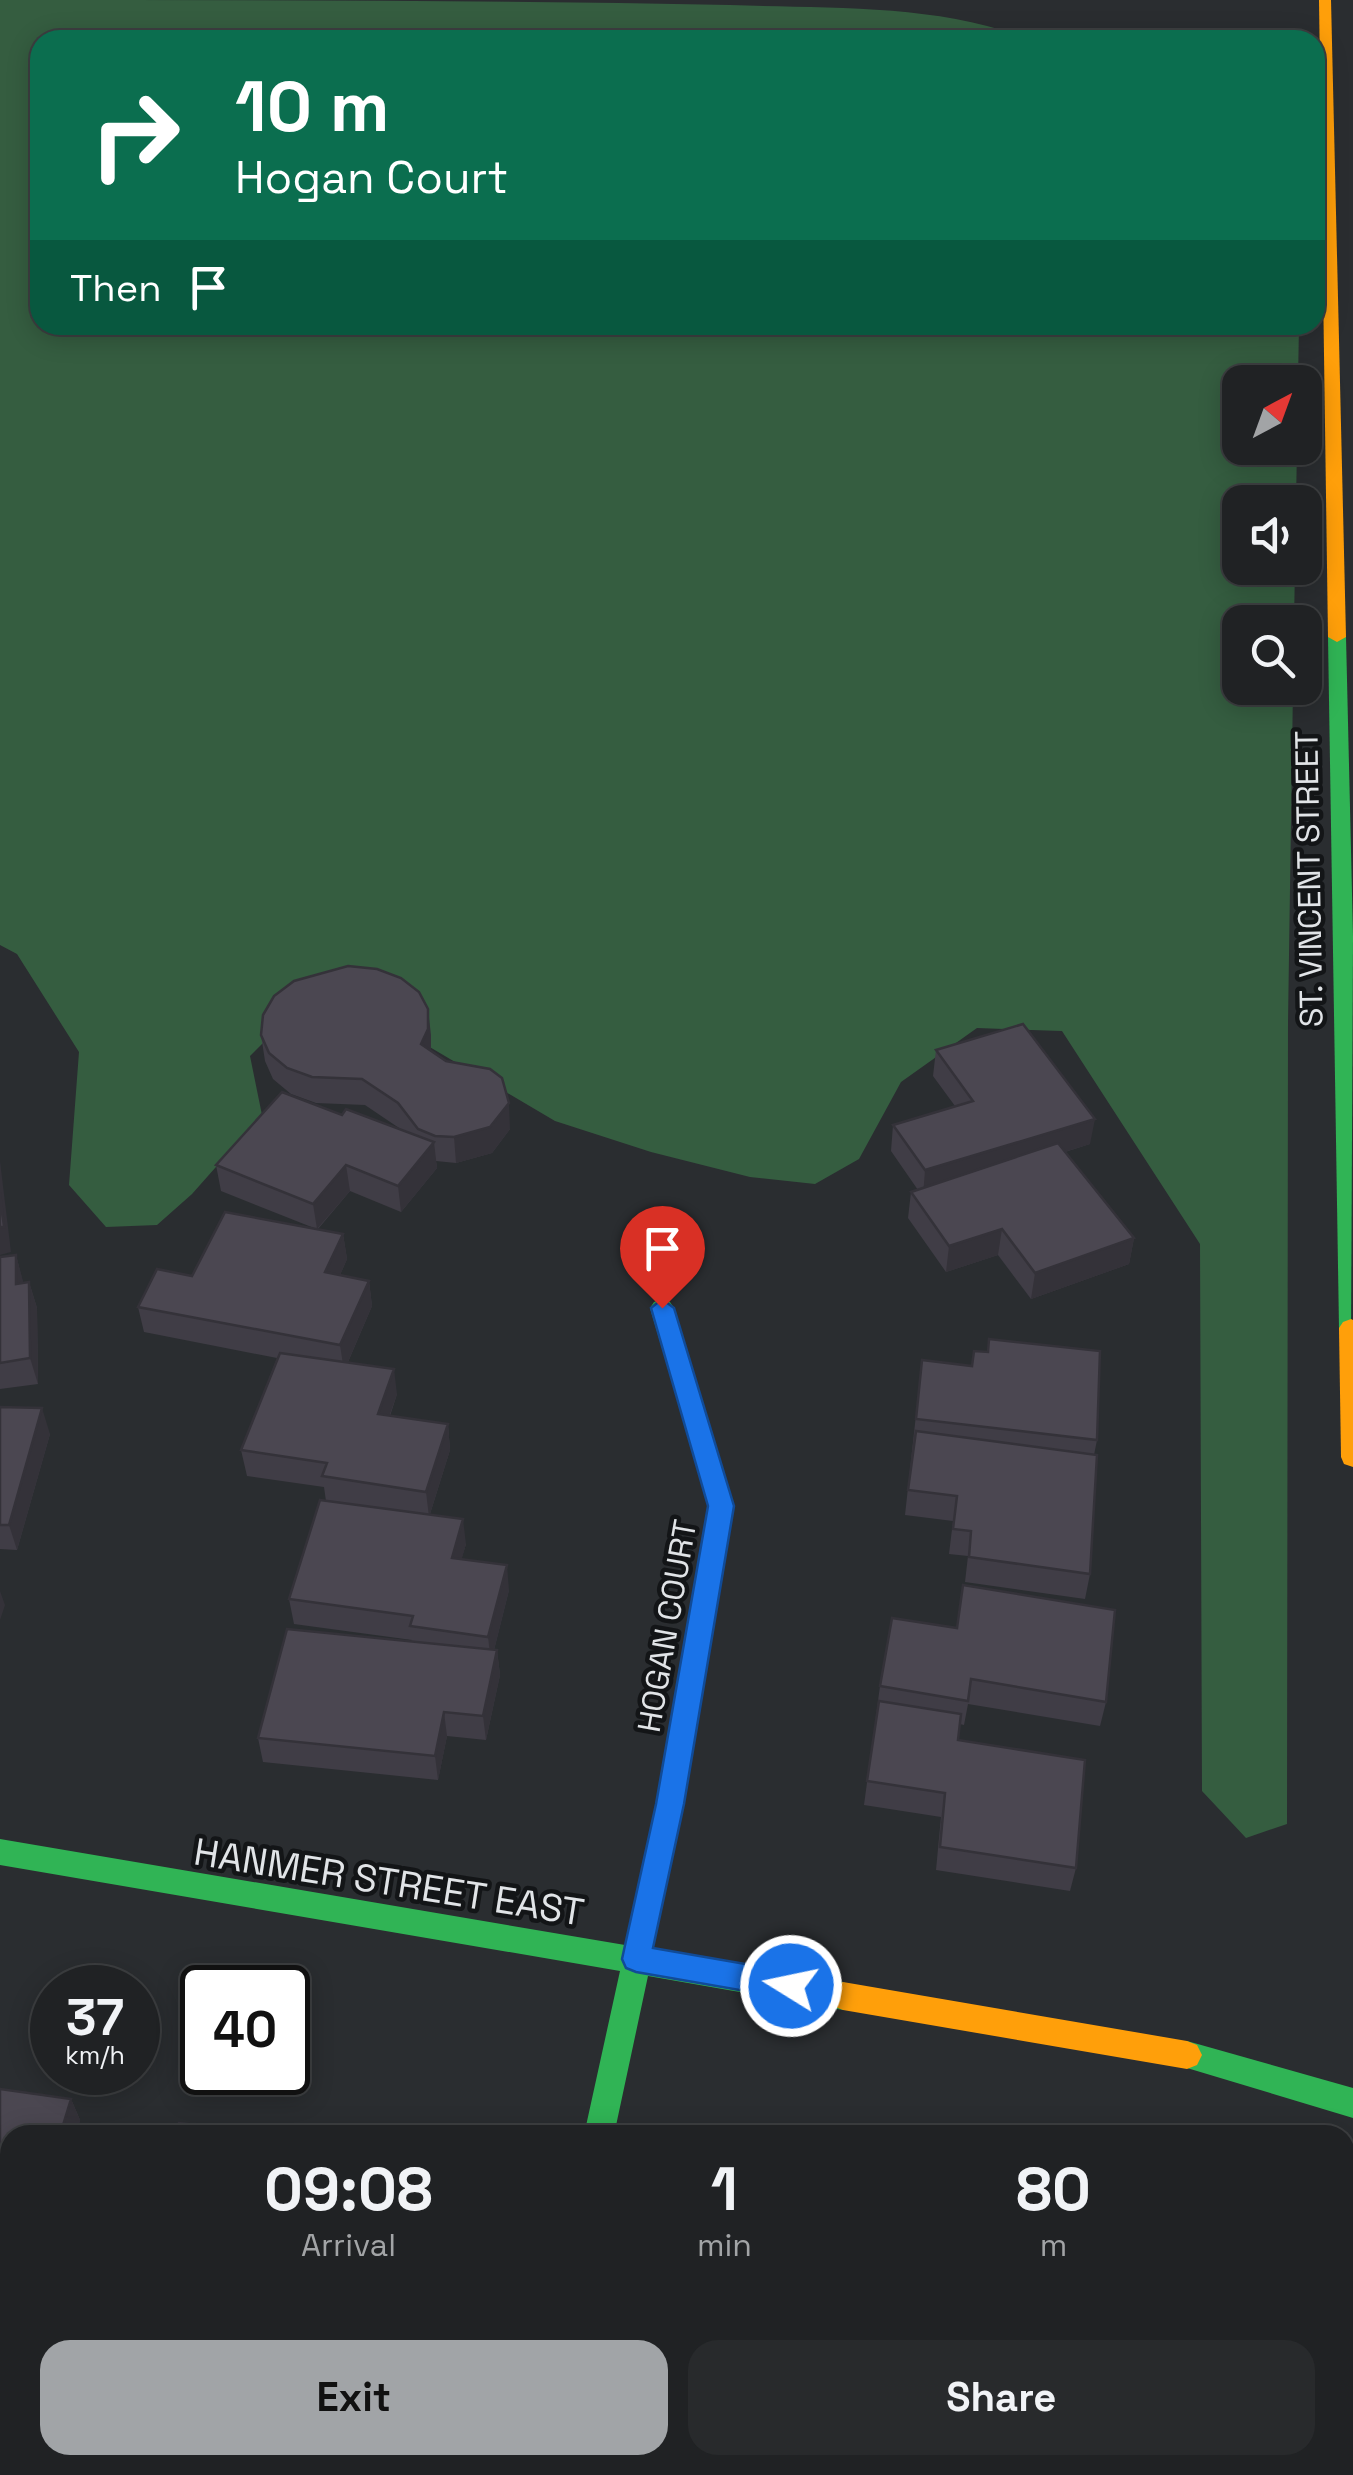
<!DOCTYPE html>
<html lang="en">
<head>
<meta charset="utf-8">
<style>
	body { margin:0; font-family:"Space Grotesk",sans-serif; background:#282a2c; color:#f1f3f6; height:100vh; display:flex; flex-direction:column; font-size:38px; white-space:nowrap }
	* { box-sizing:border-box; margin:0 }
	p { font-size:32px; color:#a2a4a6 }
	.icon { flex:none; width:55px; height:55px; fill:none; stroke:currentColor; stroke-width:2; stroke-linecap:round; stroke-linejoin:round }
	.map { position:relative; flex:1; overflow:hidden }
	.details { position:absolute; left:0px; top:2125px; width:1355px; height:350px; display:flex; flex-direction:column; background:#202224; border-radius:30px 30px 0 0; box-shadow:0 5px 25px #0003,0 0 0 2px #3d3f41 }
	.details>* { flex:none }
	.banner { position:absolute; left:30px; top:30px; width:1295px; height:305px; border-radius:30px; box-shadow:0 5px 25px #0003,0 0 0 2px #3d3f41; background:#0b6e4f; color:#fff; overflow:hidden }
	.needle { width:65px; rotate:41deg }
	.tools { position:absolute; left:1222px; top:365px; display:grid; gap:20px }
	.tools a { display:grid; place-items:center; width:100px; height:100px; border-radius:20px; background:#202224; box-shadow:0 5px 25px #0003,0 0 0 2px #3d3f41; font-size:50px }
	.speed { position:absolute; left:30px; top:1965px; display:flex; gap:20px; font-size:50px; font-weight:700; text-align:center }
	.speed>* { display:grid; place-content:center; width:130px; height:130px; border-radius:50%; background:#202224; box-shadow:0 5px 25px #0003,0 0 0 2px #3d3f41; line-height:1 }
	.speed small { font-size:25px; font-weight:400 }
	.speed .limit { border:5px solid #111; border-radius:15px; background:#fff; color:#111 }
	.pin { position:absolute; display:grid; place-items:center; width:85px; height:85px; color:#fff; margin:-102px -42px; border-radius:50% 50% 50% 0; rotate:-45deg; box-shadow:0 0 10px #0007 }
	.pin .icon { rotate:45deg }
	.me { position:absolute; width:110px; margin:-55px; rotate:280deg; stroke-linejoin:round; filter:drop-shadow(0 0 8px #0008) }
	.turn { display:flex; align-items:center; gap:35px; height:210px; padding:0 40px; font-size:45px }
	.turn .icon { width:130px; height:130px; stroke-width:2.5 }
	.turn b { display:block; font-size:70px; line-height:85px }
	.then { display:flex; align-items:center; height:95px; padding:0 40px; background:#0003; gap:20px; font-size:38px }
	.eta { display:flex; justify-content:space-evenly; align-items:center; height:170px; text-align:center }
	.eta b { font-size:60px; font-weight:700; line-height:70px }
	.button { display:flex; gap:20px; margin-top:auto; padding:20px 40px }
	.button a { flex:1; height:115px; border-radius:30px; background:#a1a4a7; color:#111; font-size:40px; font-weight:700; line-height:115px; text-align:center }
	.button a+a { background:#282a2c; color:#f1f3f6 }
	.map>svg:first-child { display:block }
	.forest { fill:#355d40 }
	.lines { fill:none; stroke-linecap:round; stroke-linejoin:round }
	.street { fill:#5f5d58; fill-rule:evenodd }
	.fast { fill:#30b455; fill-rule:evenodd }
	.slow { fill:#ff9f0a; fill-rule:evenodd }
	.wall { fill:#403d46 }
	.shaded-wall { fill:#343239 }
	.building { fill:#4b4751; stroke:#343239; stroke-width:2.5 }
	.route { fill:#1a73e8; stroke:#114b97; stroke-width:2.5 }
	.labels { text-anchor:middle; stroke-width:9; stroke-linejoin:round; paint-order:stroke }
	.street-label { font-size:32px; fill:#e1e4e7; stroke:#131517 }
	.near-street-label { font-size:38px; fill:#e1e4e7; stroke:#131517 }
</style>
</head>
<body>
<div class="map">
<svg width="1353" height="2475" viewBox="0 0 1353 2475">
	<rect width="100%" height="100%" fill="#2a2d30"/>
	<!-- forest -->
	<path class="forest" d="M0,0C243,0 487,0 730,5C831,9 936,3 1031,40H40V325H1299L1298,382H1240V448H1297L1296,502H1240V568H1295L1294,622H1240V688H1293L1288,1023L1287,1824L1246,1838L1202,1791L1200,1244L1062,1031L977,1028L901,1082L859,1159L815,1184L750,1177L651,1152L555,1121L428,1046L282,1024L250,1056L262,1115L192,1194L157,1225L106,1227L69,1185L79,1052L17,954L0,945Z"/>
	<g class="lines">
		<!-- street -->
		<path class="street" d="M497,2465H577L576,2475H494Z"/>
		<!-- fast -->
		<g class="fast">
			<path d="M1337,632L1346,637L1353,936L1351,1337L1343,1334L1339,1328L1328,637Z"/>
			<path d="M662,1299L670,1302L674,1308L733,1506L684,1804L653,1950L843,1982L853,1986L858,1996L853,2006L843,2010L648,1976L614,2135H584L620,1971L0,1865V1839L625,1945L656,1804L709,1506L650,1308L654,1302Z"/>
			<path d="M1187,2041L1353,2088V2118L1177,2065L1172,2055L1177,2045Z"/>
		</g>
		<!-- slow -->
		<g class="slow">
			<path d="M1319,0H1331L1346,637L1337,642L1328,637Z"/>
			<path d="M1351,1319L1353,1320V1467L1344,1464L1341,1457L1339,1328L1343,1322Z"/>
			<path d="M843,1982L1187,2041L1197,2045L1202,2055L1197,2065L1187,2069L843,2010L833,2006L828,1996L833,1986Z"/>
		</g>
	</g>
	<!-- wall -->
	<g class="wall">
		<path d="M428,1009L431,1050L510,1129L492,1153L456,1163L436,1161L437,1168L401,1212L350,1191L318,1229L343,1234L347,1259L340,1275L369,1281L372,1306L348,1362L397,1394L390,1416L448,1424L450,1450L430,1514L466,1544L461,1560L509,1590L494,1650H497L500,1675L486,1740L447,1736L438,1780L263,1762L258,1738L412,1640L294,1624L289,1599L326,1501L324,1487L247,1476L241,1450L277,1358L144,1332L138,1307L192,1276L314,1228L221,1191L216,1165L342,1115L402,1130L365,1105L316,1103L291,1094L273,1079L265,1061L261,1035Z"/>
		<path d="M936,1050L1090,1144L1065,1152L1134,1238L1129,1264L1031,1299L998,1255L946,1272L908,1218L911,1192L918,1190L891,1151L893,1125L955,1106L933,1076Z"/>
		<path d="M16,1255L23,1283L29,1282L37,1308L38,1384L0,1389V1257Z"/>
		<path d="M989,1339L1097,1440L1094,1455L1090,1574L1085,1599L965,1582L968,1556L949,1554L953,1521L905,1515L922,1360L972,1366L987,1352Z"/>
		<path d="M0,1407L50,1434L17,1550L0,1549Z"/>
		<path d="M892,1618L1106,1702L1100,1726L968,1704L964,1725L960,1724L958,1740L1076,1868L1070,1891L936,1870L941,1817L864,1805L880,1686Z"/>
		<path d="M0,2089L71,2099L80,2120L76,2135H10V2360L0,2358Z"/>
	</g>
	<!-- shaded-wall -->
	<g class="shaded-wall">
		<path d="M428,1009L431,1035V1055L421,1044Z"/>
		<path d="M509,1103L510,1129L492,1153L456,1163L454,1137Z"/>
		<path d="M1095,1119L1090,1144L923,1196L925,1170Z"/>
		<path d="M434,1142L437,1168L401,1212L398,1186Z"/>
		<path d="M0,1161L11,1252L0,1255Z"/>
		<path d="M346,1165L350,1191L317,1229L313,1204Z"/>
		<path d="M1002,1229L998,1255L946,1272L949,1246Z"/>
		<path d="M343,1234L347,1259L330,1298L325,1272Z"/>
		<path d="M1134,1238L1129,1264L1031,1299L1035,1273Z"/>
		<path d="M16,1255L23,1281L24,1310L16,1284Z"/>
		<path d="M369,1281L372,1306L344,1371L340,1345Z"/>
		<path d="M29,1282L37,1308L38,1384L30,1358Z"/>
		<path d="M394,1369L397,1394L381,1440L378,1414Z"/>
		<path d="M42,1408L50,1434L17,1550L9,1525Z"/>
		<path d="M448,1424L450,1450L429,1517L426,1492Z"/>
		<path d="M463,1519L466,1544L455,1583L452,1558Z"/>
		<path d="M507,1565L509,1590L491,1662L488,1637Z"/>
		<path d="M0,1591L5,1605L0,1620Z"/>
		<path d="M497,1650L500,1675L486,1740L483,1716Z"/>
		<path d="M444,1712L447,1736L438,1780L435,1756Z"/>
		<path d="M71,2099L80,2120L76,2135H60Z"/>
	</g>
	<!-- building -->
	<g class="building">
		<path d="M348,966L377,969L401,978L419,992L428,1009V1029L421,1044L446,1061L490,1069L502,1078L509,1103L490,1127L454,1137L435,1136L418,1129L398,1103L362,1079L312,1077L287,1068L269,1053L261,1035L263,1015L274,996L294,981Z"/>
		<path d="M1023,1024L1095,1119L925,1170L893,1125L973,1101L936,1050Z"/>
		<path d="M282,1092L342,1115L346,1109L434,1142L398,1186L346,1165L313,1204L216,1165Z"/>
		<path d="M1058,1143L1134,1238L1035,1273L1002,1229L949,1246L911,1192Z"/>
		<path d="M0,1193L4,1227H0Z"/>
		<path d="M225,1212L343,1234L325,1272L369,1281L340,1345L138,1307L157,1269L192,1276Z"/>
		<path d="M16,1255V1284L29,1282L30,1358L0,1363V1257Z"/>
		<path d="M989,1339L1100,1351L1097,1440L916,1419L922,1360L972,1366L974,1351L988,1352Z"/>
		<path d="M280,1353L394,1369L378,1414L448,1424L426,1492L322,1476L327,1463L241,1450Z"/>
		<path d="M0,1407L42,1408L9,1525H0Z"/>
		<path d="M916,1431L1097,1455L1090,1574L969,1557L971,1531L953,1529L957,1496L908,1490Z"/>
		<path d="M320,1500L463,1519L452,1558L507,1565L488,1637L410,1626L413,1616L289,1599Z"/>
		<path d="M963,1585L1115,1610L1106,1702L971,1679L968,1701L880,1686L892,1618L957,1628Z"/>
		<path d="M287,1629L497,1650L483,1716L444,1712L435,1756L258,1738Z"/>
		<path d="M879,1701L961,1714L958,1740L1085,1760L1076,1868L940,1847L945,1793L867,1781Z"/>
		<path d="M0,2089L71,2099L60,2135H10V2343L0,2341Z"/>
		<path d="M179,2123L254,2132V2135H176Z"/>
		<path d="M785,2465H1061V2475H784Z"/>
	</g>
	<!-- route -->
	<path class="route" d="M662,1299L674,1308L734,1506L684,1804L653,1948L791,1972L801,1976L806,1986L801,1995L791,1999L636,1972L626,1968L622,1959L656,1804L708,1506L651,1308Z"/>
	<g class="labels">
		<!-- street labels -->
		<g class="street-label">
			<text transform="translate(1309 879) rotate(-91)" y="11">ST. VINCENT STREET</text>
			<text transform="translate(667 1626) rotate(-80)" y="11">HOGAN COURT</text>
		</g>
		<!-- near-street labels -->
		<g class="near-street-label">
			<text transform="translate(389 1882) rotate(9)" y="13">HANMER STREET EAST</text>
		</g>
	</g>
</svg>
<div class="tools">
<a><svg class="needle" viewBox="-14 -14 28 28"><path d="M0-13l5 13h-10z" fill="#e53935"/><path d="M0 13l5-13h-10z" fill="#a2a4a6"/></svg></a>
<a><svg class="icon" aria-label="sound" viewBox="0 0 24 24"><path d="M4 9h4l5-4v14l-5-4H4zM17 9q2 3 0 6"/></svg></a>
<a><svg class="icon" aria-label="search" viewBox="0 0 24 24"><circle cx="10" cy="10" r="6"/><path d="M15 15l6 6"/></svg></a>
</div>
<div class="speed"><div>37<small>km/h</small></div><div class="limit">40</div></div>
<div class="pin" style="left:662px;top:1308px;background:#d93025"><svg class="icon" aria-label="arrive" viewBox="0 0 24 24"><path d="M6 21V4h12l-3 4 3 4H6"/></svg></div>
<svg class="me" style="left:791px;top:1986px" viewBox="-20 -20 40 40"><circle r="17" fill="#1a73e8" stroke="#fff" stroke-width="3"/><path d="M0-11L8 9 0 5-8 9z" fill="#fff"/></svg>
<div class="banner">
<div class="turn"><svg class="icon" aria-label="right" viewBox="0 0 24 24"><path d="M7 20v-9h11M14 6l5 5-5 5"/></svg><div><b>10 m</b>Hogan Court</div></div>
<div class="then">Then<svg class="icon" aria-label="arrive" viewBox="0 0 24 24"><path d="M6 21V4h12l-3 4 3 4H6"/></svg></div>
</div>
<section class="details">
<div class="eta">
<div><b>09:08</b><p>Arrival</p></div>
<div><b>1</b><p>min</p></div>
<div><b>80</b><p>m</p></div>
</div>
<div class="button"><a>Exit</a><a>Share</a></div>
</section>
</div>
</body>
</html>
